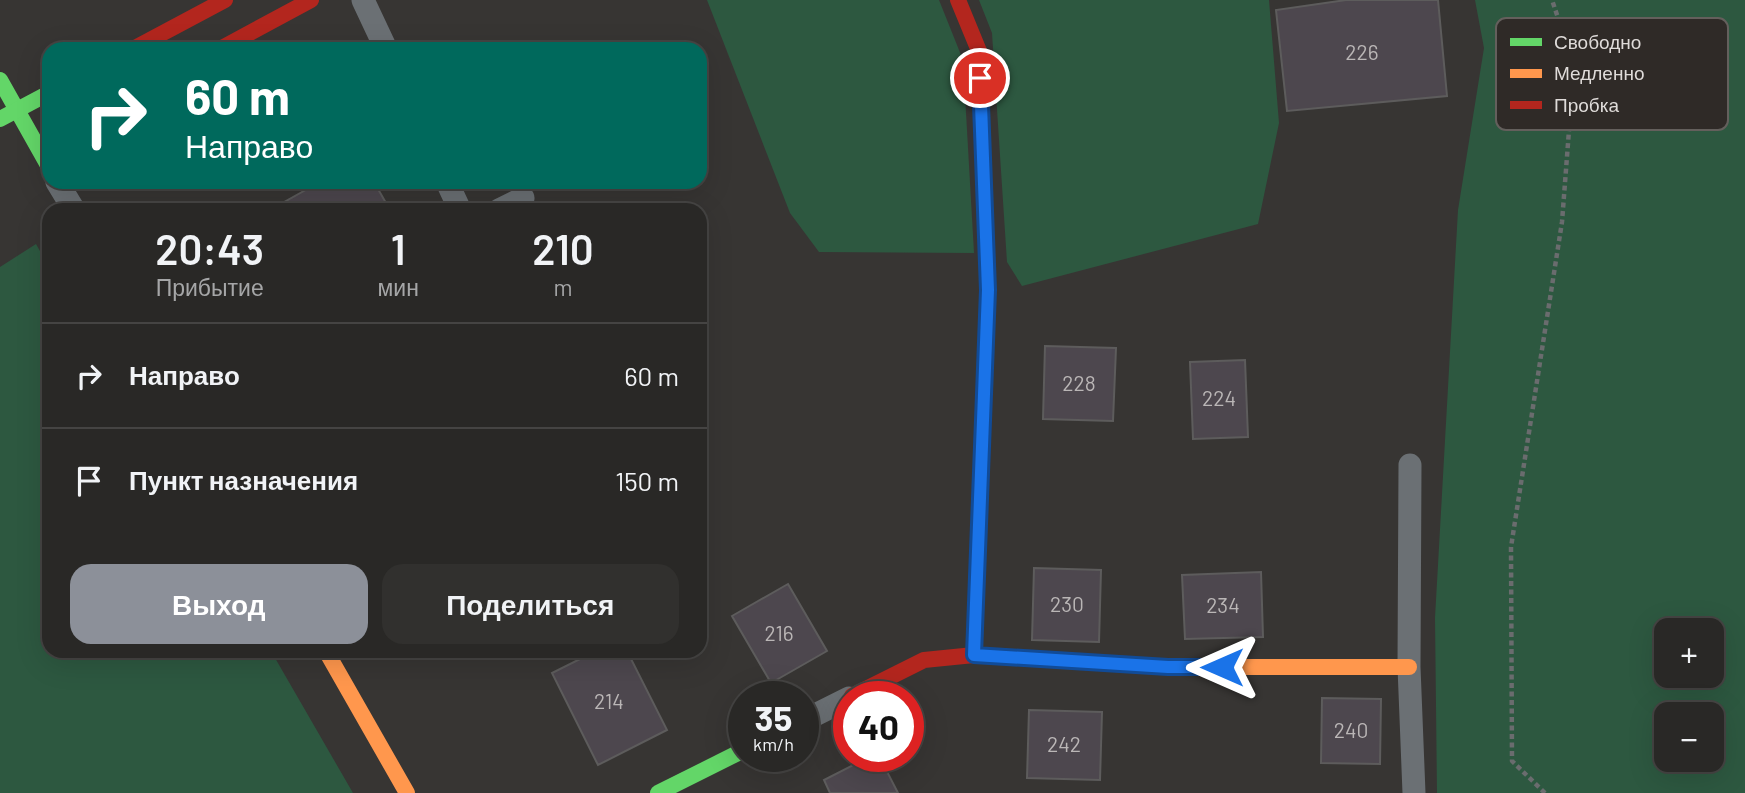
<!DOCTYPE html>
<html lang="ru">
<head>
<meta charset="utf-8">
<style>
	body { margin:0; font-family:Barlow,sans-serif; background:#31302e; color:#f1f3f6; height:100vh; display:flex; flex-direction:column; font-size:26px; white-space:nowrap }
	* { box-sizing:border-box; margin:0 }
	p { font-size:23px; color:#a5a6a7 }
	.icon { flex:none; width:38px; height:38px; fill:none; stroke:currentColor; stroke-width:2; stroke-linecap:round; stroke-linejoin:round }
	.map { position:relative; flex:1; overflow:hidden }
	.side { position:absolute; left:42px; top:203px; width:665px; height:455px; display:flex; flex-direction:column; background:#292826; border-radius:21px; box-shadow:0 7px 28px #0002,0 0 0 2px #454443 }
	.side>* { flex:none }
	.guide { position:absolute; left:42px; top:42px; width:665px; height:147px; border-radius:21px; box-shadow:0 7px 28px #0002,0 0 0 2px #454443; background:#00695c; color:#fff; overflow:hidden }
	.fabs { position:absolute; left:1654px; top:618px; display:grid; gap:14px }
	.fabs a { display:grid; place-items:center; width:70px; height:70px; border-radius:14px; background:#292826; box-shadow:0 7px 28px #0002,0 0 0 2px #454443; font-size:35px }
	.speed { position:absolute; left:728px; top:681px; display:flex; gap:14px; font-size:35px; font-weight:700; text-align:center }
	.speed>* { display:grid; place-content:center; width:91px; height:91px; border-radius:50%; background:#292826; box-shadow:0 7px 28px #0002,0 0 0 2px #454443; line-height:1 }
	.speed small { font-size:18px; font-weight:400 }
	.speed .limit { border:10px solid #d22; background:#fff; color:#111 }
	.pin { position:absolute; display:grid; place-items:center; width:60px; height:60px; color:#fff; margin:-30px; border:4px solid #fff; border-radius:50%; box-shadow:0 2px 7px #0007 }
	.me { position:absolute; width:77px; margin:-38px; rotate:270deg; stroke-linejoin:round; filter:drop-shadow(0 0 5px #0008) }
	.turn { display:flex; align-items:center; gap:24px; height:147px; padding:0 28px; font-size:32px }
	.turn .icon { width:91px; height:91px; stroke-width:2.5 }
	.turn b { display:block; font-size:49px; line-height:60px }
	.eta { display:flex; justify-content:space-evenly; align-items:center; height:119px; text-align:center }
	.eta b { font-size:42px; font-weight:600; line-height:49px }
	.primary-button { display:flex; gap:14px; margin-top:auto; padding:14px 28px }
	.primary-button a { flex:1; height:80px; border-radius:21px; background:#8c9099; color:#fff; font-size:28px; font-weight:600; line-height:80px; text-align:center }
	.primary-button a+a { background:#31302e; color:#f1f3f6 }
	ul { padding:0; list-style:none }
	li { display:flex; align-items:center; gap:21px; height:105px; padding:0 28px; border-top:2px solid #454443 }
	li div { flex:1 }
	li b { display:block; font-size:26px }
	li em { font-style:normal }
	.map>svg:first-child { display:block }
	.green { fill:#2d5840; fill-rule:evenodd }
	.building { fill:#4d474e; stroke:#5d5c5c; stroke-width:2 }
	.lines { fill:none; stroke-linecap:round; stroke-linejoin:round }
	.path { stroke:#6a6c6e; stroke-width:4.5; stroke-dasharray:5 3.5; stroke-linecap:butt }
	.street { stroke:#6b7074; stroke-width:23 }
	.fast { stroke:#63d668; stroke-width:16 }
	.slow { stroke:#ff974d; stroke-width:16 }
	.jam { stroke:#b3261e; stroke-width:16 }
	.route-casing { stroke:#114b97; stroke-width:18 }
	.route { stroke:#1a73e8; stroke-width:12 }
	.labels { text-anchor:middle; stroke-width:7; stroke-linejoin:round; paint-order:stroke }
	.number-label { font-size:21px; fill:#bab6b6 }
	.key { fill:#2f2a27; stroke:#645f5c; stroke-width:2 }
	.key-label { font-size:19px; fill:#dfdbd9 }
</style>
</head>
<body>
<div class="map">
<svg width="1745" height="793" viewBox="0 0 1745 793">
	<rect width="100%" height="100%" fill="#373533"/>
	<!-- green -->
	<g class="green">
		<path d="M707,0H939L963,60L974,253L819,252L790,213Z"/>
		<path d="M979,0H1269L1279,123L1258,224L1022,286L1007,262L992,33Z"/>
		<path d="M1475,0H1745V793H1437L1435,618L1458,210L1484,48ZM1666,630H1712V676H1666ZM1666,714H1712V760H1666Z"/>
		<path d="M36,244L49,267V651H271L353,793H0V267Z"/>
	</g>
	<!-- building -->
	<g class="building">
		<path d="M1346,0H1438L1447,96L1287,111L1276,10Z"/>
		<path d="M320,182H348L351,186L359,182H374L390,210H270Z"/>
		<path d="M1045,346L1116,348L1113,421L1043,419Z"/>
		<path d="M1245,360L1248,437L1193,439L1190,362Z"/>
		<path d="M1034,568L1101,570L1099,642L1032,640Z"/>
		<path d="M1261,572L1263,637L1185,639L1182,575Z"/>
		<path d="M788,584L827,651L771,683L732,616Z"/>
		<path d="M596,651H627L667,730L598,765L552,673Z"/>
		<path d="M1322,698L1381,699L1380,764L1321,763Z"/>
		<path d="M1029,710L1102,712L1100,780L1027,778Z"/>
		<path d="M871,756H879L898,793H830L824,780Z"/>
	</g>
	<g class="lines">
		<!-- path -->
		<path class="path" d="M1545,793L1512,761L1511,547L1562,222L1574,65L1552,0"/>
		<!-- street -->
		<g class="street">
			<path d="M363,0L386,49"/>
			<path d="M57,182L74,210"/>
			<path d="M447,182L460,210"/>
			<path d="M499,210L523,198"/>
			<path d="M1410,465L1409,667L1414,793"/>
			<path d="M803,721L849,698"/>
		</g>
		<!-- fast -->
		<g class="fast">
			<path d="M0,80L49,167"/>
			<path d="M0,119L49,93"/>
			<path d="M658,793L744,750"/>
		</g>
		<!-- slow -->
		<g class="slow">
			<path d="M326,651L407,793"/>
			<path d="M974,655L988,287"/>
			<path d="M1163,667H1409"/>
		</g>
		<!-- jam -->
		<g class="jam">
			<path d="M958,0L979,51L988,287"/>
			<path d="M133,49L225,0"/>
			<path d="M220,49L311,0"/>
			<path d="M852,696L924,660L974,655L1163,667"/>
		</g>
	</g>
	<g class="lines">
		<defs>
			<path id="route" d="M980,78L988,290L974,655L1168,667H1222"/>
		</defs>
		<!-- route casing -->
		<use href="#route" class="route-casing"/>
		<!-- route -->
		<use href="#route" class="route"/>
	</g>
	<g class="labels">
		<!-- number labels -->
		<g class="number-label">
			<text x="1362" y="60">226</text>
			<text x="1079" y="391">228</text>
			<text x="1219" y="406">224</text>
			<text x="1067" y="612">230</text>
			<text x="1223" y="613">234</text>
			<text x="779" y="641">216</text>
			<text x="609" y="709">214</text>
			<text x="1351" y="738">240</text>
			<text x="1064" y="752">242</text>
		</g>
	</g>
	<!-- legend -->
	<rect x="1496" y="18" width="232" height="112" rx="10" class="key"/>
	<rect x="1510" y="38" width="32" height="8" fill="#63d668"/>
	<rect x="1510" y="69" width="32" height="9" fill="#ff974d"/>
	<rect x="1510" y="101" width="32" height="8" fill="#b3261e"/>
	<g class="key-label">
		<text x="1554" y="49">Свободно</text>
		<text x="1554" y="80">Медленно</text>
		<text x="1554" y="112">Пробка</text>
	</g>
</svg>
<div class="fabs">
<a>+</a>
<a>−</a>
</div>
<div class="speed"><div>35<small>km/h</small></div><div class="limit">40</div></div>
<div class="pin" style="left:980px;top:78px;background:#d93025"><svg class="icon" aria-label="arrive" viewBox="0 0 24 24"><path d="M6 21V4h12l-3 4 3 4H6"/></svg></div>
<svg class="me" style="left:1222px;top:667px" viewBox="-20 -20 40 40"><path d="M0-17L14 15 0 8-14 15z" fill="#1a73e8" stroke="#fff" stroke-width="4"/></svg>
<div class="guide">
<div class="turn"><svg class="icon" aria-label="right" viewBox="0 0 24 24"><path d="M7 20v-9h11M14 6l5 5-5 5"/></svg><div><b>60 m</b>Направо</div></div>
</div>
<section class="side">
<div class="eta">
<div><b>20:43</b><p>Прибытие</p></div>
<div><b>1</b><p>мин</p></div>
<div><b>210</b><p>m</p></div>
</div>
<ul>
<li><svg class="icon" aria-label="right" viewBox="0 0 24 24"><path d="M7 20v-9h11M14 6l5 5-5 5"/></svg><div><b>Направо</b></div><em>60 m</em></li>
<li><svg class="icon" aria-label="arrive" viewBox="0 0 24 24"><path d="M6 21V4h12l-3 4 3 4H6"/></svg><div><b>Пункт назначения</b></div><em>150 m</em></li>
</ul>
<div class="primary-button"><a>Выход</a><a>Поделиться</a></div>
</section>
</div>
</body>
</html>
